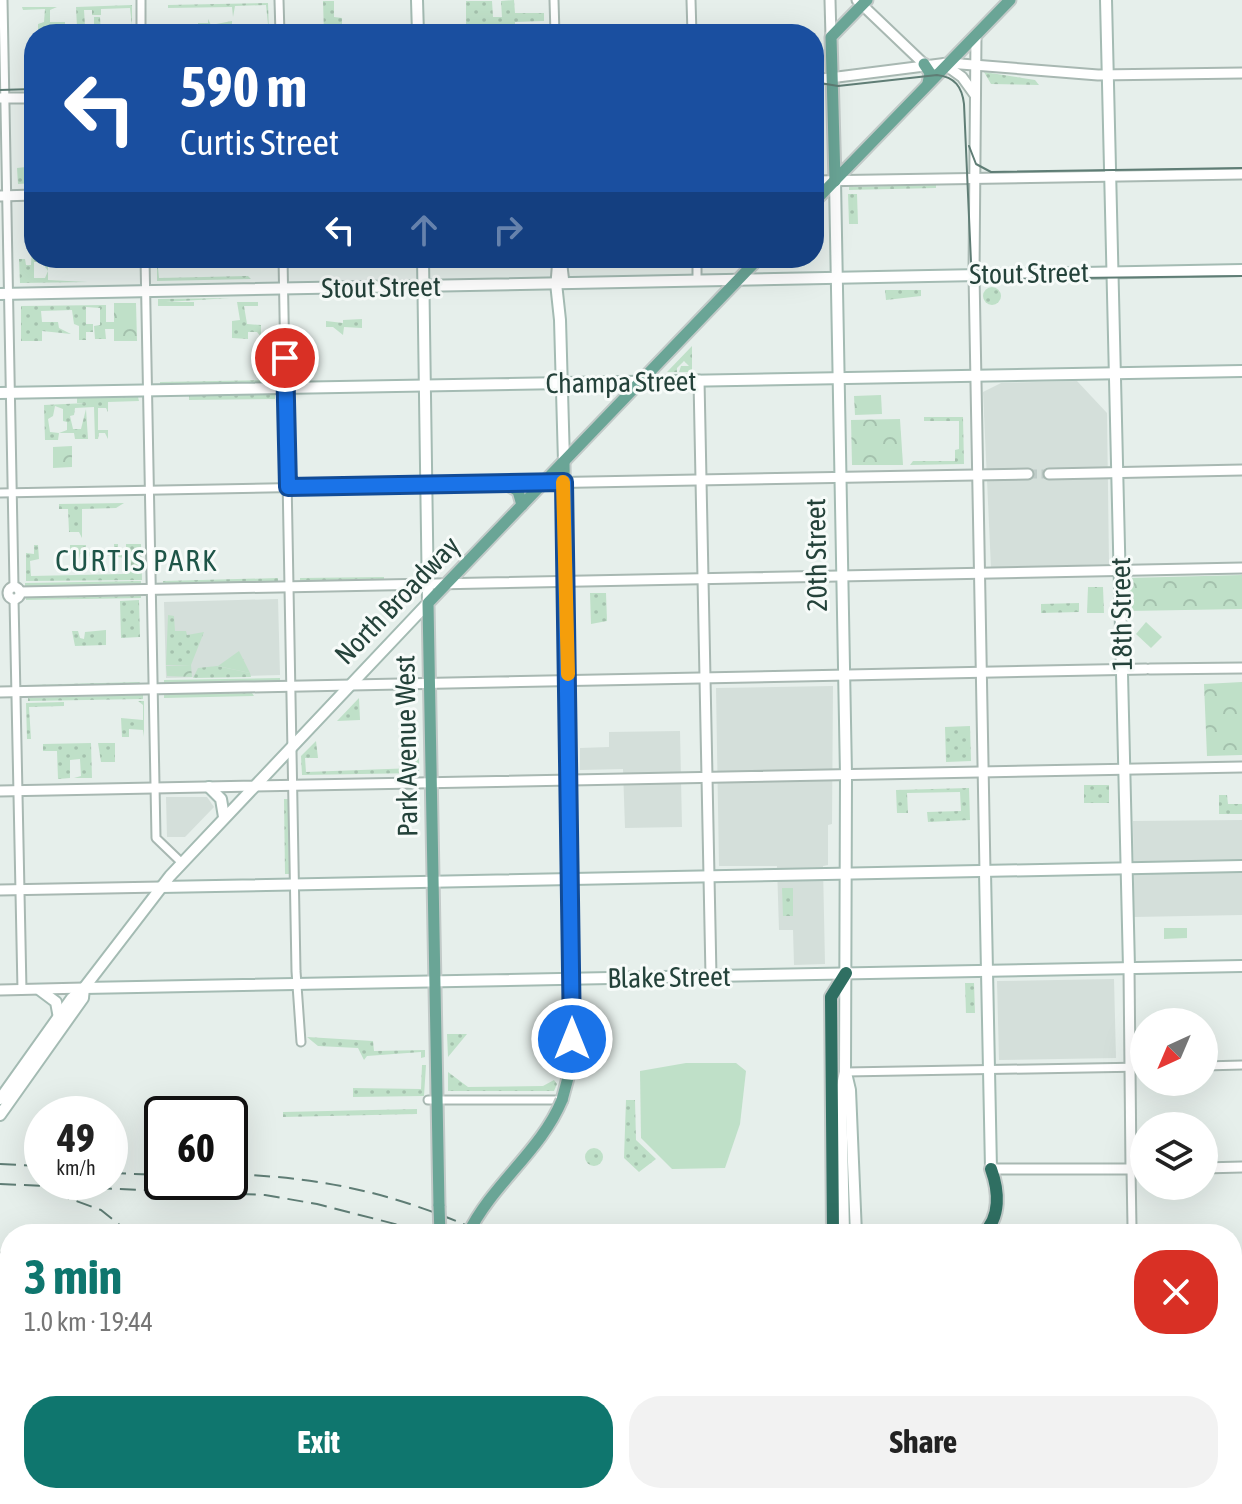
<!DOCTYPE html>
<html lang="en">
<head>
<meta charset="utf-8">
<style>
	body { margin:0; font-family:"Asap Condensed",sans-serif; background:#f2f2f2; color:#222; height:100vh; display:flex; flex-direction:column; font-size:30px; white-space:nowrap }
	* { box-sizing:border-box; margin:0 }
	p { font-size:26px; color:#767676 }
	.icon { flex:none; width:44px; height:44px; fill:none; stroke:currentColor; stroke-width:2; stroke-linecap:round; stroke-linejoin:round }
	.map { position:relative; flex:1; overflow:hidden }
	.side { position:absolute; left:0px; top:1224px; width:1242px; height:280px; display:flex; flex-direction:column; background:#fff; border-radius:32px 32px 0 0; box-shadow:0 8px 32px #0002 }
	.side>* { flex:none }
	.guide { position:absolute; left:24px; top:24px; width:800px; height:244px; border-radius:32px; box-shadow:0 8px 32px #0002; background:#1a4fa0; color:#fff; overflow:hidden }
	.needle { width:52px; rotate:224deg }
	.tools { position:absolute; left:1130px; top:1008px; display:grid; gap:16px }
	.tools a { display:grid; place-items:center; width:88px; height:88px; border-radius:50%; background:#fff; box-shadow:0 8px 32px #0002; font-size:40px }
	.speed { position:absolute; left:24px; top:1096px; display:flex; gap:16px; font-size:40px; font-weight:700; text-align:center }
	.speed>* { display:grid; place-content:center; width:104px; height:104px; border-radius:50%; background:#fff; box-shadow:0 8px 32px #0002; line-height:1 }
	.speed small { font-size:20px; font-weight:400 }
	.speed .limit { border:4px solid #111; border-radius:12px; background:#fff; color:#111 }
	.pin { position:absolute; display:grid; place-items:center; width:68px; height:68px; color:#fff; margin:-34px; border:4px solid #fff; border-radius:50%; box-shadow:0 2px 8px #0007 }
	.me { position:absolute; width:88px; margin:-44px; rotate:0deg; stroke-linejoin:round; filter:drop-shadow(0 0 6px #0008) }
	.turn { display:flex; align-items:center; gap:28px; height:168px; padding:0 24px; font-size:36px }
	.turn .icon { width:104px; height:104px; stroke-width:2.5 }
	.turn b { display:block; font-size:56px; line-height:68px }
	.lanes { display:flex; align-items:center; height:76px; padding:0 24px; background:#0003; justify-content:center; gap:40px; direction:ltr }
	.lanes .off { opacity:.35 }
	.round { display:grid; place-items:center; flex:none; width:84px; height:84px; border-radius:32px; background:#f2f2f2 }
	.overview { display:flex; align-items:center; justify-content:space-between; height:136px; padding:0 24px }
	h1 { font-size:48px; font-weight:700; line-height:60px; color:#0f766e }
	.button { display:flex; gap:16px; margin-top:auto; padding:16px 24px }
	.button a { flex:1; height:92px; border-radius:32px; background:#0f766e; color:#fff; font-size:32px; font-weight:700; line-height:92px; text-align:center }
	.button a+a { background:#f2f2f2; color:#222 }
	.map>svg:first-child { display:block }
	.built { fill:#d4dfda }
	.grass { fill:url(#grass-dots) }
	.forest { fill:url(#forest-crowns) }
	.pitch { fill:#bfe0c8 }
	.lines { fill:none; stroke-linecap:round; stroke-linejoin:round }
	.tertiary-tunnel { stroke:#bfccc8; stroke-width:9; stroke-dasharray:9 4.5; stroke-linecap:butt }
	.minor-casing { stroke:#a8b8b2; stroke-width:11 }
	.tertiary-casing { stroke:#a8b8b2; stroke-width:13 }
	.secondary-casing { stroke:#a4bbb3; stroke-width:14 }
	.primary-casing { stroke:#c2cac8; stroke-width:15 }
	.motorway-casing { stroke:#c2cac8; stroke-width:16 }
	.minor { stroke:#fff; stroke-width:7 }
	.tertiary { stroke:#fff; stroke-width:9 }
	.secondary { stroke:#fff; stroke-width:10 }
	.primary { stroke:#6aa596; stroke-width:11 }
	.motorway { stroke:#2f6f62; stroke-width:12 }
	.tram { stroke:#5f7d75; stroke-width:2 }
	.rail { stroke:#5f7d75; stroke-width:2; stroke-dasharray:16 8; stroke-linecap:butt }
	.primary-bridge-casing { stroke:#c2cac8; stroke-width:15; stroke-linecap:butt }
	.primary-bridge { stroke:#6aa596; stroke-width:11 }
	.route-casing { stroke:#114b97; stroke-width:20 }
	.route { stroke:#1a73e8; stroke-width:14 }
	.slow { stroke:#f59e0b; stroke-width:14 }
	.labels { text-anchor:middle; stroke-width:6; stroke-linejoin:round; paint-order:stroke }
	.street-label { font-size:28px; fill:#24423a; stroke:#f7fbf9 }
	.neighbourhood-label { font-size:30px; letter-spacing:2px; fill:#1f5548; stroke:#f7fbf9 }
</style>
</head>
<body>
<div class="map">
<svg width="1242" height="1504" viewBox="0 0 1242 1504">
	<defs>
		<pattern id="grass-dots" width="8" height="8" patternUnits="userSpaceOnUse" patternTransform="scale(2)"><rect width="8" height="8" fill="#bfe0c8"/><path d="M2 2h.1M6 6h.1" fill="none" stroke="#a4c1ad" stroke-width="1.8" stroke-linecap="round"/></pattern>
		<pattern id="forest-crowns" width="20" height="18" patternUnits="userSpaceOnUse" patternTransform="scale(2)"><rect width="20" height="18" fill="#bfe0c8"/><path d="M2 6a3 3 0 1 1 6 0M12 15a3 3 0 1 1 6 0" fill="none" stroke="#a4c1ad"/></pattern>
	</defs>
	<rect width="100%" height="100%" fill="#e6efeb"/>
	<!-- built -->
	<g class="built">
		<path d="M1077,381L1107,413L1109,564L991,568L983,392L1001,383Z"/>
		<path d="M278,599L280,675L166,678L164,602Z"/>
		<path d="M833,686L832,824L828,825V865L823,866L825,964L794,965L793,930H779L777,866H719L716,688Z"/>
		<path d="M680,731L682,827L625,828L623,769L580,770V748L609,747V732Z"/>
		<path d="M166,797H207L214,807L185,837H167Z"/>
		<path d="M1242,820V915L1134,917L1133,821Z"/>
		<path d="M1114,979L1116,1058L999,1060L997,981Z"/>
	</g>
	<!-- grass -->
	<g class="grass">
		<path d="M514,0L515,13H544V21L515,22V29L466,30V1H492L493,17H502L501,1Z"/>
		<path d="M323,1H334V17L342,18V32L324,34Z"/>
		<path d="M268,3L269,34L266,5L235,6L233,17L232,7L168,8V5Z"/>
		<path d="M132,5V26L130,8L101,9V15H92V10H84L85,26H94V17H100L101,34H67V27H77L76,7Z"/>
		<path d="M22,7H57L50,10V22H65V34H59L58,26L44,27V33H38V24L44,22L45,9L23,10Z"/>
		<path d="M208,19L211,25L232,21V34L198,31V23H208Z"/>
		<path d="M984,72L1035,80L1039,85L991,84Z"/>
		<path d="M26,157H32L34,173L25,176H34V183L18,184L17,168L26,167Z"/>
		<path d="M936,185V188L849,190V187Z"/>
		<path d="M848,194H857L858,224H849Z"/>
		<path d="M32,248L34,258H62L48,261V271L42,262H34V278H45L48,271V280L88,282L20,283L19,259H25L26,265H31Z"/>
		<path d="M157,258L159,278L248,276L251,279L157,281Z"/>
		<circle cx="992" cy="296" r="9"/>
		<path d="M885,290H921V296L886,300Z"/>
		<path d="M230,298L166,302H194V306H158V299Z"/>
		<path d="M237,302H258V306H244L247,324L261,325V337L257,332H248V339L232,338V321L240,320Z"/>
		<path d="M106,305V322H114V329H105L106,339H95L94,326L100,325V308L86,307V324H93V332H86V340H79V326L74,324L72,310L41,311L42,322H58L59,328L71,334L42,331V341H21V306Z"/>
		<path d="M362,319V328L344,327L343,335L333,327H326V321L343,323V320Z"/>
		<path d="M692,346V372H679L681,366H689L684,361L677,368V372H667Z"/>
		<path d="M274,380L275,383L160,386V382Z"/>
		<path d="M249,395H275V399L189,400V396Z"/>
		<path d="M138,397L139,401L108,402V412L106,408H98V430H108V439L105,433H99L98,439H95L94,407L75,408L74,415L70,416L73,429H81L86,409L88,439H75L74,433H59L67,430V422L63,421V409L55,406L53,416L48,419L50,432L59,433L58,440H45L44,405L87,403H77V398Z"/>
		<path d="M924,417H963L964,464L910,465L913,461H955V450L959,449V421H924Z"/>
		<path d="M124,503L116,508L82,509V538L79,532H69L68,509H59V504Z"/>
		<path d="M114,544H118V551L126,550V544H141L142,580L26,581V553L34,554V545H38L39,559L30,561L31,576L124,574V558L106,555V550L114,549Z"/>
		<path d="M70,545H86V552L105,553V572H102L101,557H93V564L89,555L80,554L79,559L70,561Z"/>
		<path d="M384,577V580L300,582V578Z"/>
		<path d="M278,578V582L163,585V581Z"/>
		<path d="M141,581V585L25,588V583Z"/>
		<path d="M590,593H606L607,621L591,624Z"/>
		<path d="M141,596V598L26,600V598Z"/>
		<path d="M139,600L140,637L121,638L120,601Z"/>
		<path d="M1079,603V612L1041,613V604Z"/>
		<path d="M168,615L174,616L175,631H186L187,635L204,632L191,665H166Z"/>
		<path d="M106,630V645L75,646L72,631H78L80,638L84,639L85,632Z"/>
		<path d="M217,666L250,673L251,677L193,678L198,668Z"/>
		<path d="M280,678V682L164,684V680Z"/>
		<path d="M139,682L141,684L26,685Z"/>
		<path d="M252,693L254,696L164,698V694Z"/>
		<path d="M143,695V699L28,701V698Z"/>
		<path d="M359,698L360,720L337,721Z"/>
		<path d="M138,701H144V737L143,730L129,729V737H122L121,718L143,720V705Z"/>
		<path d="M64,702V706L29,707L31,739H27L26,703Z"/>
		<path d="M970,726L971,761L946,762L945,727Z"/>
		<path d="M316,741L318,758H305L306,772L415,768V750H419V773L302,775L301,756Z"/>
		<path d="M91,743L92,778H74L81,776L80,759L70,760V778L58,779L57,751H43V744Z"/>
		<path d="M98,743H115V762H101Z"/>
		<rect x="1084" y="785" width="25" height="18"/>
		<path d="M969,788L970,820L928,822L927,812L961,811L960,792L907,793L908,813H897L896,790Z"/>
		<path d="M1219,795H1227L1228,804H1242V814H1219Z"/>
		<path d="M284,799H288L289,874H285Z"/>
		<path d="M782,888H793V916H783Z"/>
		<path d="M965,983H974L975,1013H966Z"/>
		<path d="M447,1034H467L448,1057Z"/>
		<path d="M307,1037L373,1041L374,1051L425,1050V1057L421,1058V1052L367,1056L364,1060L358,1048L318,1046Z"/>
		<path d="M422,1065H426L424,1096L353,1097V1088L421,1089Z"/>
		<path d="M448,1072L468,1087L543,1086L554,1080L557,1084L554,1091H448Z"/>
		<path d="M626,1100H635L636,1140L656,1159L639,1172L624,1158Z"/>
		<path d="M417,1109V1114L283,1117V1112Z"/>
		<circle cx="594" cy="1157" r="9"/>
		<path d="M508,1494H543L533,1504H517Z"/>
	</g>
	<!-- forest -->
	<g class="forest">
		<path d="M114,303H136L137,341H114Z"/>
		<path d="M881,395L882,414L855,415L854,396Z"/>
		<path d="M900,419L903,465H852L851,420Z"/>
		<path d="M72,446V467L53,468V447Z"/>
		<path d="M1242,575V609L1128,611V578Z"/>
		<path d="M1088,587H1103L1104,613H1087Z"/>
		<path d="M239,651L250,673L218,666Z"/>
		<path d="M191,665L192,677L167,676L166,666Z"/>
		<path d="M1242,682V755L1207,756L1204,684Z"/>
		<path d="M774,1494H824L825,1504H782Z"/>
	</g>
	<!-- pitch -->
	<g class="pitch">
		<path d="M1146,622L1162,637L1151,648L1136,634Z"/>
		<path d="M1164,928H1187V938L1164,939Z"/>
		<path d="M686,1063H736L746,1071L740,1124L725,1168L672,1169L641,1138L640,1071Z"/>
	</g>
	<g class="lines">
		<!-- tertiary-tunnel -->
		<path class="tertiary-tunnel" d="M1028,474H1049"/>
		<defs>
			<g id="minor">
				<path d="M3,0L14,587"/>
				<path d="M141,0V34"/>
				<path d="M279,0L280,34"/>
				<path d="M554,0L555,34"/>
				<path d="M691,0L692,34"/>
				<path d="M145,258L156,838L182,863"/>
				<path d="M283,258L296,971L301,1042"/>
				<path d="M697,258V280"/>
				<path d="M0,493L425,485"/>
				<path d="M14,599L22,990"/>
				<path d="M1204,1066L1242,1065"/>
				<path d="M845,1072L1144,1067"/>
				<path d="M428,1100H562"/>
				<path d="M1131,1169L1132,1227"/>
				<path d="M0,1257L10,1266"/>
				<path d="M0,1287L10,1276"/>
				<path d="M1232,1461H1242"/>
				<path d="M638,1494L649,1504"/>
				<path d="M765,1494L776,1504"/>
				<path d="M998,1494L999,1504"/>
				<path d="M580,1503L588,1494"/>
				<path d="M458,1504L467,1494"/>
				<path d="M568,1504L575,1494"/>
				<path d="M649,1504L659,1494"/>
			</g>
			<g id="tertiary">
				<path d="M830,0L831,37"/>
				<path d="M857,0L924,64"/>
				<path d="M976,35L974,274L985,872"/>
				<path d="M944,64L962,77L975,95"/>
				<path d="M814,80L948,63L1098,75L1242,73"/>
				<path d="M0,98H34"/>
				<path d="M814,181L1242,174"/>
				<path d="M0,196L34,195"/>
				<path d="M561,258L564,283"/>
				<path d="M556,283L558,258"/>
				<path d="M699,380L711,976"/>
				<path d="M1049,474L1242,470"/>
				<path d="M425,485L1028,474"/>
				<circle cx="14" cy="593" r="6"/>
				<path d="M20,592L1242,568"/>
				<path d="M1150,669L1242,668"/>
				<path d="M0,692L1146,669"/>
				<path d="M0,791L1242,767"/>
				<path d="M0,890L161,887"/>
				<path d="M1129,968L1131,1169"/>
				<path d="M0,990L84,988"/>
				<path d="M1204,1168L1242,1167"/>
				<path d="M991,1169H1144"/>
				<path d="M1232,1358H1242"/>
				<path d="M1232,1370H1242"/>
				<path d="M0,1463L10,1452"/>
			</g>
			<g id="secondary">
				<path d="M417,0L418,34"/>
				<path d="M1106,0L1129,968"/>
				<path d="M835,181L846,775L845,1072L841,1090L844,1234"/>
				<path d="M556,283L560,320L564,462"/>
				<path d="M0,294L1242,270"/>
				<path d="M0,393L1242,371"/>
				<path d="M209,787L221,799L224,817"/>
				<path d="M985,872L991,1169"/>
				<path d="M161,887L1242,866"/>
				<path d="M84,988L1242,966"/>
				<path d="M40,990L56,1002L59,1018"/>
				<path d="M846,1073L850,1090L856,1234"/>
				<path d="M0,1099L72,998L84,988L170,876L428,603L423,258"/>
				<path d="M0,1115L83,998L84,988"/>
				<path d="M842,1494V1504"/>
				<path d="M853,1494L854,1504"/>
			</g>
			<g id="primary">
				<path d="M924,64L930,73L928,83"/>
				<path d="M835,181L831,37L867,0"/>
				<path d="M814,202L1010,0"/>
				<path d="M505,483L518,491L522,505"/>
				<path d="M562,1100L572,1063L564,462"/>
				<path d="M439,1206L428,603L759,258"/>
				<path d="M378,1504L386,1494"/>
				<path d="M402,1504L409,1494"/>
			</g>
			<g id="motorway">
				<path d="M833,1234L831,997L846,973"/>
				<path d="M983,1234C1001,1217 999,1191 991,1169"/>
				<path d="M830,1494V1504"/>
			</g>
		</defs>
		<!-- minor casing -->
		<use href="#minor" class="minor-casing"/>
		<!-- tertiary casing -->
		<use href="#tertiary" class="tertiary-casing"/>
		<!-- secondary casing -->
		<use href="#secondary" class="secondary-casing"/>
		<!-- primary casing -->
		<use href="#primary" class="primary-casing"/>
		<!-- motorway casing -->
		<use href="#motorway" class="motorway-casing"/>
		<!-- minor -->
		<use href="#minor" class="minor"/>
		<!-- tertiary -->
		<use href="#tertiary" class="tertiary"/>
		<!-- secondary -->
		<use href="#secondary" class="secondary"/>
		<!-- primary -->
		<use href="#primary" class="primary"/>
		<!-- motorway -->
		<use href="#motorway" class="motorway"/>
		<!-- tram -->
		<g class="tram">
			<path d="M814,82L838,86L937,75C955,77 962,87 964,104L971,262L986,279L1242,276"/>
			<path d="M0,90L34,89"/>
			<path d="M969,146L976,164L991,172L1242,168"/>
		</g>
		<!-- rail -->
		<g class="rail">
			<path d="M0,1164L42,1166"/>
			<path d="M110,1173L162,1175"/>
			<path d="M230,1174C330,1178 396,1194 487,1234"/>
			<path d="M0,1184L265,1195L317,1204L434,1234"/>
			<path d="M54,1193L101,1210L131,1234"/>
			<path d="M1232,1267H1242"/>
			<path d="M1232,1280H1242"/>
			<path d="M1232,1300H1242"/>
			<path d="M156,1504L166,1494"/>
			<path d="M176,1504L184,1494"/>
			<path d="M369,1504L371,1494"/>
			<path d="M429,1504L434,1494"/>
		</g>
		<defs>
			<g id="primary-bridge">
				<path d="M439,1206L440,1234"/>
				<path d="M468,1234C492,1184 541,1151 562,1100"/>
			</g>
		</defs>
		<!-- primary-bridge casing -->
		<use href="#primary-bridge" class="primary-bridge-casing"/>
		<!-- primary-bridge -->
		<use href="#primary-bridge" class="primary-bridge"/>
	</g>
	<g class="lines">
		<defs>
			<path id="route" d="M285,358L288,487L564,482L572,1039"/>
		</defs>
		<!-- route casing -->
		<use href="#route" class="route-casing"/>
		<!-- route -->
		<use href="#route" class="route"/>
		<!-- slow -->
		<path class="slow" d="M563,482L568,674"/>
	</g>
	<g class="labels">
		<!-- street labels -->
		<g class="street-label">
			<text transform="translate(1029 273) rotate(-1)" y="10">Stout Street</text>
			<text transform="translate(381 287) rotate(-1)" y="10">Stout Street</text>
			<text transform="translate(621 382) rotate(-1)" y="10">Champa Street</text>
			<text transform="translate(816 555) rotate(-91)" y="10">20th Street</text>
			<text transform="translate(397 600) rotate(-46)" y="10">North Broadway</text>
			<text transform="translate(1121 614) rotate(-91)" y="10">18th Street</text>
			<text transform="translate(406 746) rotate(-91)" y="10">Park Avenue West</text>
			<text transform="translate(669 977) rotate(-1)" y="10">Blake Street</text>
		</g>
		<!-- neighbourhood labels -->
		<g class="neighbourhood-label">
			<text x="137" y="571">CURTIS PARK</text>
		</g>
	</g>
</svg>
<div class="tools">
<a><svg class="needle" viewBox="-14 -14 28 28"><path d="M0-13l5 13h-10z" fill="#e53935"/><path d="M0 13l5-13h-10z" fill="#767676"/></svg></a>
<a><svg class="icon" aria-label="layers" viewBox="0 0 24 24"><path d="M12 4l9 5-9 5-9-5zM3 14l9 5 9-5"/></svg></a>
</div>
<div class="speed"><div>49<small>km/h</small></div><div class="limit">60</div></div>
<div class="pin" style="left:285px;top:358px;background:#d93025"><svg class="icon" aria-label="arrive" viewBox="0 0 24 24"><path d="M6 21V4h12l-3 4 3 4H6"/></svg></div>
<svg class="me" style="left:572px;top:1039px" viewBox="-20 -20 40 40"><circle r="17" fill="#1a73e8" stroke="#fff" stroke-width="3"/><path d="M0-11L8 9 0 5-8 9z" fill="#fff"/></svg>
<div class="guide">
<div class="turn"><svg class="icon" aria-label="left" viewBox="0 0 24 24"><path d="M17 20v-9H6M10 6l-5 5 5 5"/></svg><div><b>590 m</b>Curtis Street</div></div>
<div class="lanes"><svg class="icon" aria-label="left" viewBox="0 0 24 24"><path d="M17 20v-9H6M10 6l-5 5 5 5"/></svg><svg class="icon off" aria-label="ahead" viewBox="0 0 24 24"><path d="M12 20V5M6 11l6-6 6 6"/></svg><svg class="icon off" aria-label="right" viewBox="0 0 24 24"><path d="M7 20v-9h11M14 6l5 5-5 5"/></svg></div>
</div>
<section class="side">
<div class="overview"><div><h1>3 min</h1><p>1.0 km · 19:44</p></div><a class="round" style="background:#d93025;color:#fff"><svg class="icon" aria-label="close" viewBox="0 0 24 24"><path d="M6 6l12 12M18 6L6 18"/></svg></a></div>
<div class="button"><a>Exit</a><a>Share</a></div>
</section>
</div>
</body>
</html>
